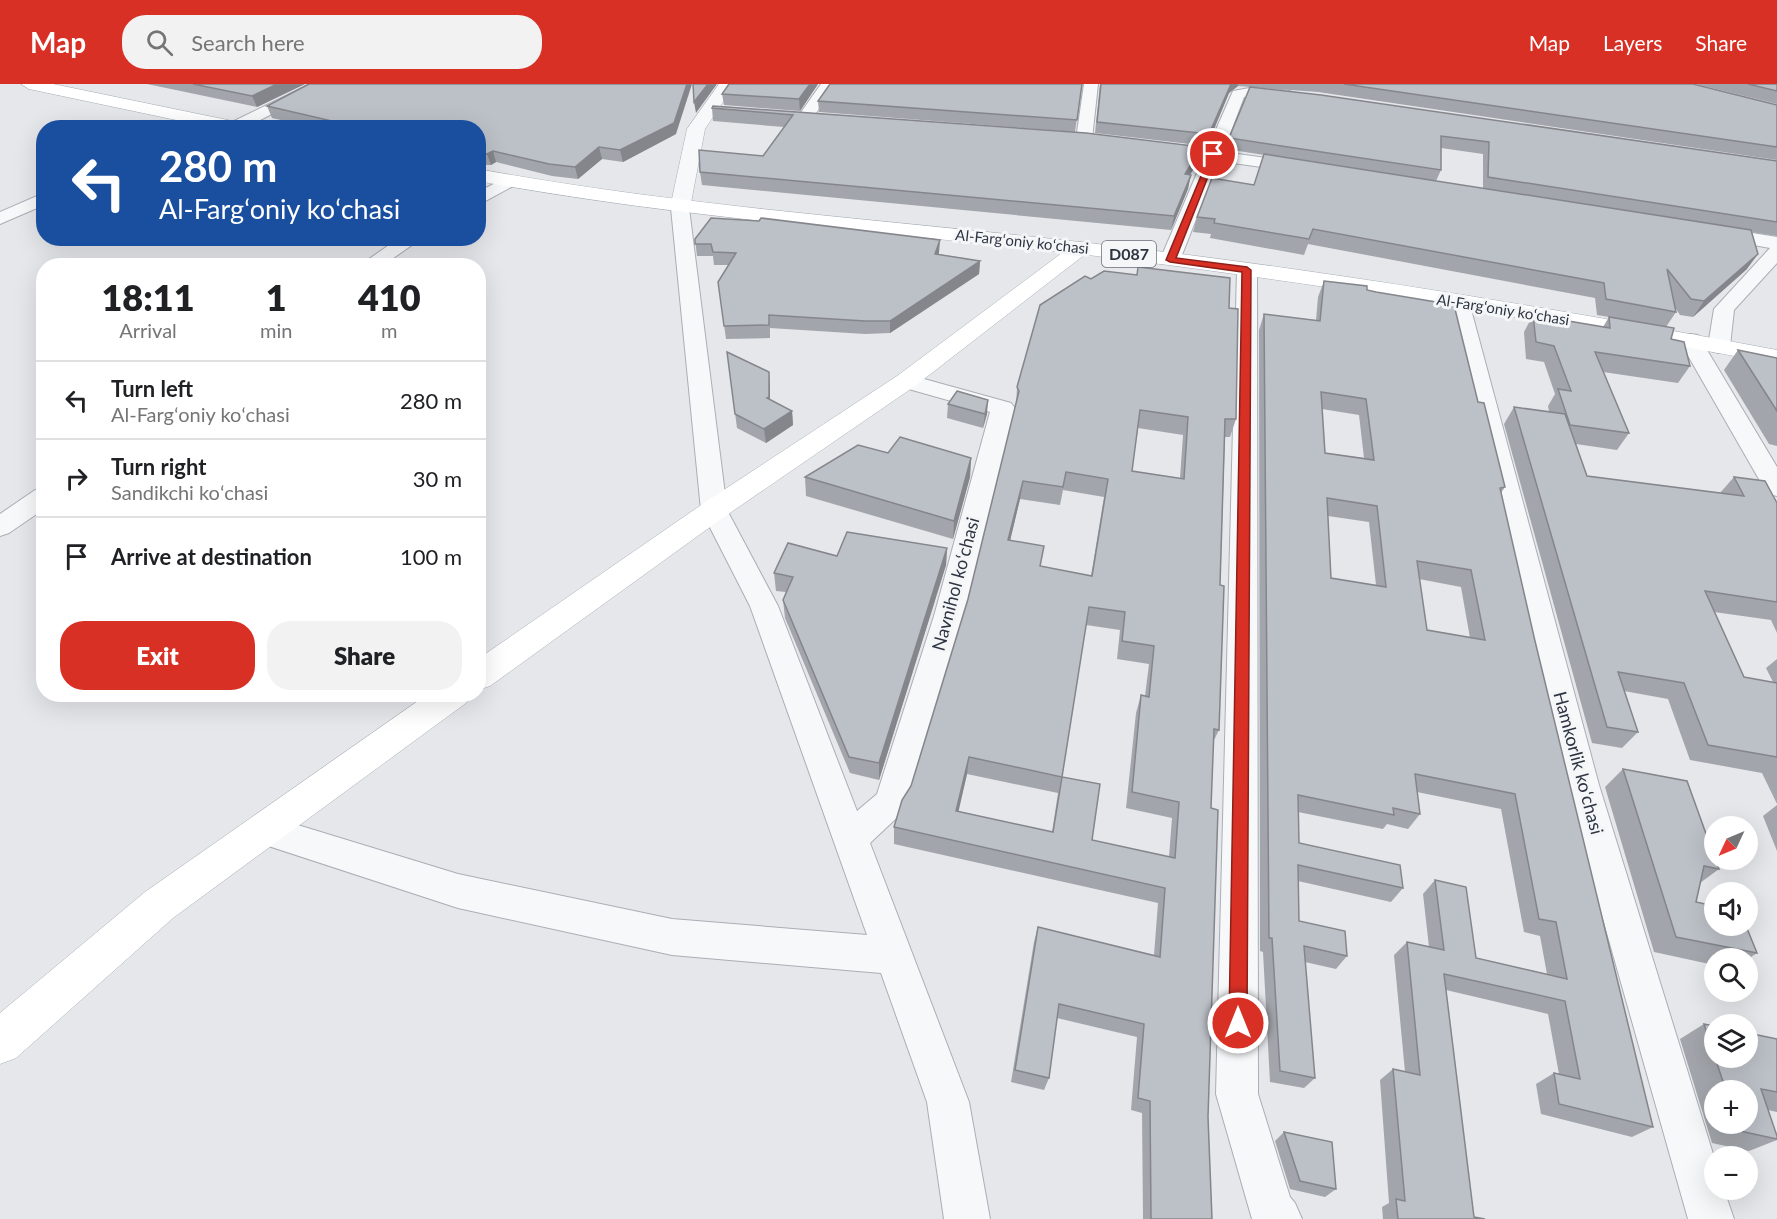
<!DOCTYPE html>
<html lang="en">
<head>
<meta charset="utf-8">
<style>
	body { margin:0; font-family:Lato,sans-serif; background:#f2f2f2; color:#202124; height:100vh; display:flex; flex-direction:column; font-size:22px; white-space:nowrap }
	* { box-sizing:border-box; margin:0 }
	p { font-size:20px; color:#757577 }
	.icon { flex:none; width:33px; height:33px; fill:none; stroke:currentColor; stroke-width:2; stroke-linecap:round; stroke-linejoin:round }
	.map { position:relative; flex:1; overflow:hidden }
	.details { position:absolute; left:36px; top:174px; width:450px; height:444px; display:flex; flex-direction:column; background:#fff; border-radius:24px; box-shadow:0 6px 24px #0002 }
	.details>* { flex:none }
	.hud { position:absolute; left:36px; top:36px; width:450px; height:126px; border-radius:24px; box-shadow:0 6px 24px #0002; background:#1a4fa0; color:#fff; overflow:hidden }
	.needle { width:39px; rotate:226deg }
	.controls { position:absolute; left:1704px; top:732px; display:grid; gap:12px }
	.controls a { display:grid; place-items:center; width:54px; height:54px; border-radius:50%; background:#fff; box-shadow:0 6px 24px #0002; font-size:30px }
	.pin { position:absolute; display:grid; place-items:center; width:51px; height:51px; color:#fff; margin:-26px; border:3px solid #fff; border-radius:50%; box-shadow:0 2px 6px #0007 }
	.me { position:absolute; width:66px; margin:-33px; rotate:0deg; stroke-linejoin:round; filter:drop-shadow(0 0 4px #0008) }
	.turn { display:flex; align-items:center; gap:21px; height:126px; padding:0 24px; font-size:27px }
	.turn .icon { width:78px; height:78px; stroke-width:2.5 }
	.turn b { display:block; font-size:42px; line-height:51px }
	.eta { display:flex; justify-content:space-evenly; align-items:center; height:102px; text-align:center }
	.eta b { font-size:36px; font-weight:800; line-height:42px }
	.primary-button { display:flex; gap:12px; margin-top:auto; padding:12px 24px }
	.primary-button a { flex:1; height:69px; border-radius:24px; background:#d93025; color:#fff; font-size:24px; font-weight:800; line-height:69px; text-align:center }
	.primary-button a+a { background:#f2f2f2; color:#202124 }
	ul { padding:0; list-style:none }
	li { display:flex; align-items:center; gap:18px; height:78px; padding:0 24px; border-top:2px solid #e0e0e0 }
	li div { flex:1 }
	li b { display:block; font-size:22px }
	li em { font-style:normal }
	header { display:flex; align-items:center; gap:36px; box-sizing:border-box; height:84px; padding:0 30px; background:#d93025; color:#fff }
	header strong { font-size:28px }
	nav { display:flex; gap:33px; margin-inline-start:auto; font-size:21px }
	.search { width:420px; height:54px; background:#f2f2f2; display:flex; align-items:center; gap:15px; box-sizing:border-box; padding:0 21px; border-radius:24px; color:#757577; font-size:22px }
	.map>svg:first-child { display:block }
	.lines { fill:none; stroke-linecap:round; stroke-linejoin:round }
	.minor-casing { stroke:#aaaeb5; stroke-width:2 }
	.tertiary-casing { stroke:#aaaeb5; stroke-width:1 }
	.secondary-casing { stroke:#aaaeb5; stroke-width:1 }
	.primary-casing { stroke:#a5acb5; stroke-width:1 }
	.minor { fill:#f7f8f9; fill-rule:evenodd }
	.tertiary { fill:#f7f8f9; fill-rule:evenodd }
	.secondary { fill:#fff; fill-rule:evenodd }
	.primary { fill:#fff; fill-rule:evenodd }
	.wall { fill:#a2a5ab; fill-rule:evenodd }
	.shaded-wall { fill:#84868b }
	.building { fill:#bcc0c7; stroke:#84868b; stroke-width:1.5; fill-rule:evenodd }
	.route { fill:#d93025; stroke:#8d1f18; stroke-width:1.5 }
	.labels { text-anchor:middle; stroke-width:6; stroke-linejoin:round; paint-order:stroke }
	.far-street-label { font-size:15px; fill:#2e3542; stroke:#f4f6f8 }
	.shield { fill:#f4f6f8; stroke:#696f79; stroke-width:1.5 }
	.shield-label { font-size:16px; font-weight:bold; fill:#2e3542 }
	.street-label { font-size:18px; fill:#2e3542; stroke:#f4f6f8 }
</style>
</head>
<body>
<header>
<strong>Map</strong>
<div class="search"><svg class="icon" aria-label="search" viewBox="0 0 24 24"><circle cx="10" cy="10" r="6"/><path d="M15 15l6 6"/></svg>Search here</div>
<nav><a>Map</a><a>Layers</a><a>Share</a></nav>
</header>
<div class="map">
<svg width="1777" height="1135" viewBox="0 0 1777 1135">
	<rect width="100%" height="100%" fill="#e5e7eb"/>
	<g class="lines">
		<defs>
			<g id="minor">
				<path d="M310,0H329L245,44L228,42L230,39Z"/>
				<path d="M821,0H835L811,37H799L797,34Z"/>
				<path d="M1084,0H1098L1092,55L1084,60L1076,55Z"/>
				<path d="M1255,3L1290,7L1298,12C1289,21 1258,11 1244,13L1223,68L1303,79L1309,80L1311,84L1309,88L1303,89L1219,77L1180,176L1177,180H1163L1160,176L1203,75L1160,69L1152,64L1160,59L1207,66L1233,7Z"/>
				<path d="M509,92L515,93L518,97L515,101L478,121V108Z"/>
				<path d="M44,109V121L0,140V128Z"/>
				<path d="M680,119L686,120L689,124L727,426L778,522L857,727L877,710L934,532L990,328L898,302L895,297L898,292L906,290L1011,319L1015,324L964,532L908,718L903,728L870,759L969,1018L990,1135H944L927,1018L881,889L672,871L458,824L253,757L248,746L253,735L265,731L458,790L672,835L867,851L750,522L701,426L671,124L674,120Z"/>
				<path d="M1715,143L1777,153V179L1734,226L1730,262L1727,267L1719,269L1711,267L1708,262L1714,225L1770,164L1708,153L1706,149L1708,145Z"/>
				<path d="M399,154H422L382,182H359Z"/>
				<path d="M1247,180L1254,182L1257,186L1258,1010L1290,1113L1295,1119L1302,1135H1252L1216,1010L1237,186L1240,182Z"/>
				<path d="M1459,212L1466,214L1469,218L1599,701L1714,1073V1106H1724L1734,1135H1688L1565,701L1449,218L1452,214Z"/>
				<path d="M1690,250L1698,251L1701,256L1777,383V412L1768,410L1764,404L1679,256L1682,251Z"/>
				<path d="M44,404V425L9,449L0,452V430L35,406Z"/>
			</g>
			<path id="tertiary" d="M719,0H735L705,45L690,124L687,128H673L670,124L687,45Z"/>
			<g id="secondary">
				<path d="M1081,158L1088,160L1092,164L1088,168L915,302L724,433L490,602L478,606V575L704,419L897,292L1074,160Z"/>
				<path d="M428,610H471L466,619L173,834L16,974L0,980V929L145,808Z"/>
			</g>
			<g id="primary">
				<path d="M21,0H53L242,39L250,44H214L29,5Z"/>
				<path d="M478,85C678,122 879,135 1080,158C1314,184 1546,223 1777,266V280C1546,236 1314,198 1080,170C879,147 678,134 478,97Z"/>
			</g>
		</defs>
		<!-- minor casing -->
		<use href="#minor" class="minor-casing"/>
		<!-- tertiary casing -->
		<use href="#tertiary" class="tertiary-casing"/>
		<!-- secondary casing -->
		<use href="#secondary" class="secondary-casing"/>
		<!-- primary casing -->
		<use href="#primary" class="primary-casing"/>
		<!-- minor -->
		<use href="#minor" class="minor"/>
		<!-- tertiary -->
		<use href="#tertiary" class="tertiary"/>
		<!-- secondary -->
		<use href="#secondary" class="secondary"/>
		<!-- primary -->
		<use href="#primary" class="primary"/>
	</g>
	<!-- wall -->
	<g class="wall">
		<path d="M147,0H305L257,23Z"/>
		<path d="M818,0L800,27L724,21L722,10Z"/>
		<path d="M1082,0L1075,48L819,28L818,17Z"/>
		<path d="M1100,0H1693L1777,21V76L1318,8L1238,2L1229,9L1207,62L1095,49Z"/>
		<path d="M1696,0H1777V20Z"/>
		<path d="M1250,3L1777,77V152L1751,148L1747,185L1693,233L1680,231L1676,225V228L1666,243L1671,255L1690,282L1678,299L1603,288L1629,349L1617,366L1576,360L1587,392L1720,409L1734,393L1777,419V549L1771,536L1714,528L1744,593L1773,598L1766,584L1777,575V720L1762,689L1690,676L1668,615L1624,607L1638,648L1622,664L1592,659L1504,340L1514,323L1549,328L1548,322L1555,310L1544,278L1526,275L1524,248L1533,231L1603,243L1609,233L1597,231L1595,214L1308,160L1304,171L1210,154L1211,150L1193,148L1197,133L1254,101L1264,71L1226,65L1229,54ZM1441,64L1483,70V105L1436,97L1441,86Z"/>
		<path d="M267,22L676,50L623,78L602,75L578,95L552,92L496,78L491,81H478V44H316L272,34Z"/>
		<path d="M713,22L1199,76L1190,91L1188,105L1171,146L702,101L700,88L763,72L784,43L713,37L712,24Z"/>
		<path d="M695,155L939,169V170L980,177L979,190L890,249L865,250L770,244V254L726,255L718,198L729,181H714L713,172H697Z"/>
		<path d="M1091,195L1229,224L1236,335L1230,353H1225L1220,501L1219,646L1213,658L1211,724L1208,1033L1212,1135H1143L1142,1029L1131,1026L1137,953L1057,934L1049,994L1044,1006L1011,998L1034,858L1038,843L1154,871L1158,819L894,760V743L911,702L968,515L1016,322L1017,303ZM1138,344L1183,351L1180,394L1132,387ZM1063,406L1104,413L1091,492L1041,483L1010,456L1020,415L1060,421ZM1086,541L1120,546L1117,575L1149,580L1145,612L1141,611L1136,629L1126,724L1172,734L1169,773L1092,756L1062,693ZM967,690L1058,709L1052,748L958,727Z"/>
		<path d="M1324,197L1367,206L1478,318L1505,403L1501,409L1535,557L1653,1043L1632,1053L1541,1030L1536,1000L1554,989L1559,990L1548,930L1446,906L1474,1133L1485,1135H1383L1382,1123L1389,1119L1380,996L1393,985L1405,988L1394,871L1407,858L1429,863L1423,810L1435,796L1476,874L1547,890L1540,852L1524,848L1501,725L1417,708L1420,730L1408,745L1387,740L1383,745L1298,728L1299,759L1403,804L1391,818L1298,797L1299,837L1347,872L1336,885L1305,878L1315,994L1304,1004L1270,998L1263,868L1260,867L1259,246L1264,230L1316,236L1318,213ZM1322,325L1359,331L1364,374L1325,369ZM1328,432L1369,438L1376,501L1331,494ZM1419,495L1461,503L1470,554L1427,546Z"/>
		<path d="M1738,266L1777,274V362L1769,360L1724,286Z"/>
		<path d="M727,268L770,302V316L792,327L793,341L766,359L737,344Z"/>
		<path d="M948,320L987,330L983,344L947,334Z"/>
		<path d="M971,374L970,393L953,455L806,412L805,393Z"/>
		<path d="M947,464L946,481L879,696L850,689L785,534L783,516L786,508L776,507L774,489L837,472Z"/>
		<path d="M1623,685L1719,785L1700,799L1696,818L1757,869L1748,875L1714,874V881L1654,868L1605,703Z"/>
		<path d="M1777,721V767L1763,732Z"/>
		<path d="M1704,940L1714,942V974H1748L1777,955V1028L1768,1026L1777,1052V1056L1749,1067L1712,1059L1680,955ZM1714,1006H1748V1040H1714Z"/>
		<path d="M1284,1048L1336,1105L1325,1113L1290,1105L1275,1057Z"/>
	</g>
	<!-- shaded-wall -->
	<g class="shaded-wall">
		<path d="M277,0H305L257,23L252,12Z"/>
		<path d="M687,0H692L676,50L623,78L620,66Z"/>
		<path d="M708,0H717L696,29L694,18Z"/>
		<path d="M810,0H818L800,27L799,15Z"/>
		<path d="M1231,0H1238V2L1229,9L1207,62L1209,50Z"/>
		<path d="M599,63L602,75L578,95L575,83Z"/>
		<path d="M1202,63L1199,76L1182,104L1185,90Z"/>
		<path d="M493,67L496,78L491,81L487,70Z"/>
		<path d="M1191,91L1188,105L1171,146L1174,132Z"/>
		<path d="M940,156L939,169L934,182L935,170Z"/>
		<path d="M1758,170L1747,185L1693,233L1704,217Z"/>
		<path d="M980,177L979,190L890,249V237Z"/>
		<path d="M769,288L770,302V326L767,314Z"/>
		<path d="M988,316L987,330L983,344L985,330Z"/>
		<path d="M792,327L793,341L766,359L764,345Z"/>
		<path d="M971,374L970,393L953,455L954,437Z"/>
		<path d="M1023,397L1020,415L1006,474L1008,456Z"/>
		<path d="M947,464L946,481L879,696V679Z"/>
		<path d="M969,673L967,690L955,743L956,727Z"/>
	</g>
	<!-- building -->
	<g class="building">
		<path d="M193,0H277L252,12Z"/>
		<path d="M309,0H687L674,39L620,66L599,63L575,83L549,80L493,67L487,70L478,69V44H362L267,22Z"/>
		<path d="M693,0H708L694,18Z"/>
		<path d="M729,0H810L799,15L722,10Z"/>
		<path d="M830,0H1082L1077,36L818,17Z"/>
		<path d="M1101,0H1231L1209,50L1097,38Z"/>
		<path d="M1344,0H1693L1777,21V63Z"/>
		<path d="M1748,0H1777V7Z"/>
		<path d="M1250,3L1321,11L1777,77V138L1488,93L1489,58L1441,52V86L1229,54Z"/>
		<path d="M713,22L1086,49L1202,63L1185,90L1191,91L1174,132L700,88L699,66L763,72L793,31L712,24Z"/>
		<path d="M1264,70L1751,146L1758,170L1704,217L1691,215L1667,185L1676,228L1606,215L1604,199L1313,145L1309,155L1214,139L1215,135L1197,133L1212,94L1254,101Z"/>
		<path d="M711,134L759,137L761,134L940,156L935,170L980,177L890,237H865L769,231V241L724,242L718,198L736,169L713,168L711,160H695V155Z"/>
		<path d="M1138,183L1230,194L1229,224L1238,225L1236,335H1225L1220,501L1224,502L1219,646L1214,645L1211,724L1218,726L1208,1033L1212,1135H1151L1150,1017L1138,1014L1144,940L1059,920L1049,994L1015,986L1038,843L1160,873L1165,804L894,743L902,716L911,702L968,515L1019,307L1017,303L1040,221L1085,192L1091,195L1104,187L1137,191ZM1140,326L1188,333L1184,395L1132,387ZM1066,388L1108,395L1092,492L1040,482L1044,462L1008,456L1023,397L1063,403ZM1089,523L1125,528L1122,557L1154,562L1149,613L1141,611L1132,708L1179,718L1175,774L1092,756L1100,700L1062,693ZM969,673L1062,693L1053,748L956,727Z"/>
		<path d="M1324,197L1367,202V206L1376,208L1454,221L1478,318L1484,319L1505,403L1500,404L1535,557L1653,1043L1559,1020L1554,989L1580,995L1565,917L1444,890L1474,1133L1485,1135H1398L1396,1115L1405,1117L1393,985L1420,991L1407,858L1444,866L1435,796L1466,803L1476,874L1567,895L1556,838L1539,835L1515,710L1415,690L1420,730L1393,724L1394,731L1298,711L1299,759L1400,781L1403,804L1298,781L1299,837L1345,847L1347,872L1304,862L1315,994L1280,987L1272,854H1269L1264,230L1320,237ZM1321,308L1366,315L1374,376L1325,369ZM1327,414L1377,422L1386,503L1331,494ZM1417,477L1471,486L1485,556L1427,546Z"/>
		<path d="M1533,231L1610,244L1609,233L1674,244L1671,255L1684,258L1690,282L1595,268L1629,349L1570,341L1558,305L1571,307L1554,262L1536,258Z"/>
		<path d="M1738,266L1777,274V327Z"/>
		<path d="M727,268L769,288V313L767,314L792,327L764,345L735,330Z"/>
		<path d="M957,307L988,316L985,330L948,320Z"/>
		<path d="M1514,323L1565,330L1587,392L1744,412L1734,393L1765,397L1777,419V518L1705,507L1744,593L1777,599V673L1708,661L1684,599L1618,588L1638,648L1607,643Z"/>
		<path d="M900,353L971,374L954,437L805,393L858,361L888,369Z"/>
		<path d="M847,448L947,464L879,679L849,673L783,516L793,493L774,489L788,459L837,472Z"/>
		<path d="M1623,685L1687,697L1714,772V776H1716L1719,785L1704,782L1696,818L1714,822V842H1746L1757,869L1676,853Z"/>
		<path d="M1704,940L1714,942V971Z"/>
		<path d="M1748,949L1777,955V1008L1761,1005L1777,1052V1055L1740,1047L1737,1040H1748V1006H1726L1715,974H1748Z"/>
		<path d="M1284,1048L1332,1058L1336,1105L1300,1097Z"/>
	</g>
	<!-- route -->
	<path class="route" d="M1211,68L1217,70L1176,174L1247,183L1251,186L1247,939L1244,946L1238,948L1231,946L1229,939L1242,188L1170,178L1166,176Z"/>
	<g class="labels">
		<!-- far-street labels -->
		<g class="far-street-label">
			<text transform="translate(1022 158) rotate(6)" y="5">Al-Fargʻoniy koʻchasi</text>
			<text transform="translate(1503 226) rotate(9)" y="5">Al-Fargʻoniy koʻchasi</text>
		</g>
		<!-- shield labels -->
		<rect class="shield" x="1102" y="157" width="54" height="26" rx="4.5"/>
		<g class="shield-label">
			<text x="1129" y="176">D087</text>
		</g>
		<!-- street labels -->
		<g class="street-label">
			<text transform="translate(956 500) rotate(-75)" y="6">Navnihol koʻchasi</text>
			<text transform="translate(1578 679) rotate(75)" y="6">Hamkorlik koʻchasi</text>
		</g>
	</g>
</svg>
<div class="controls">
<a><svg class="needle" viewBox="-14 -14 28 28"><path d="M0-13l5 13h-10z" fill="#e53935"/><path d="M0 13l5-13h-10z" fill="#757577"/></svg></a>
<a><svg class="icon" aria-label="sound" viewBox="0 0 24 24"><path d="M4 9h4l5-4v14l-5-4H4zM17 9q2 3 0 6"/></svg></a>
<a><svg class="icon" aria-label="search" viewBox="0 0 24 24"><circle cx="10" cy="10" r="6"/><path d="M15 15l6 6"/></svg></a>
<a><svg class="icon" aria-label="layers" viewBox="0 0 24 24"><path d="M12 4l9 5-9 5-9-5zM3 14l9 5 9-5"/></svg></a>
<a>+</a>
<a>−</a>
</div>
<div class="pin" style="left:1213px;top:70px;background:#d93025"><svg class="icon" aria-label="arrive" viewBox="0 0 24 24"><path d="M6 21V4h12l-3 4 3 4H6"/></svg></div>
<svg class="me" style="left:1238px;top:939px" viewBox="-20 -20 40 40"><circle r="17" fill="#d93025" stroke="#fff" stroke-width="3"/><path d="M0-11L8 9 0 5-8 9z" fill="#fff"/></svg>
<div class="hud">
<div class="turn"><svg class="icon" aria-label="left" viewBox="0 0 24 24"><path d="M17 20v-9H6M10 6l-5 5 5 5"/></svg><div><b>280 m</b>Al-Fargʻoniy koʻchasi</div></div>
</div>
<section class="details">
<div class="eta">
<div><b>18:11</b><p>Arrival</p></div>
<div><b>1</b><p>min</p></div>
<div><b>410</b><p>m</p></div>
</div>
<ul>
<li><svg class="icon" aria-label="left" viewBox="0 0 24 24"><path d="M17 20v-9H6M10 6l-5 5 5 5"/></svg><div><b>Turn left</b><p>Al-Fargʻoniy koʻchasi</p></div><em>280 m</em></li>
<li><svg class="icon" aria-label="right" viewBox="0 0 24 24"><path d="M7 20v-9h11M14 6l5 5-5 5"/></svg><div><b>Turn right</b><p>Sandikchi koʻchasi</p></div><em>30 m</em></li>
<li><svg class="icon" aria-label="arrive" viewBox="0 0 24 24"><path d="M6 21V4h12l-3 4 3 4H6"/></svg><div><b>Arrive at destination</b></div><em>100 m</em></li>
</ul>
<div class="primary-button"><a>Exit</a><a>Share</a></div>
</section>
</div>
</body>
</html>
